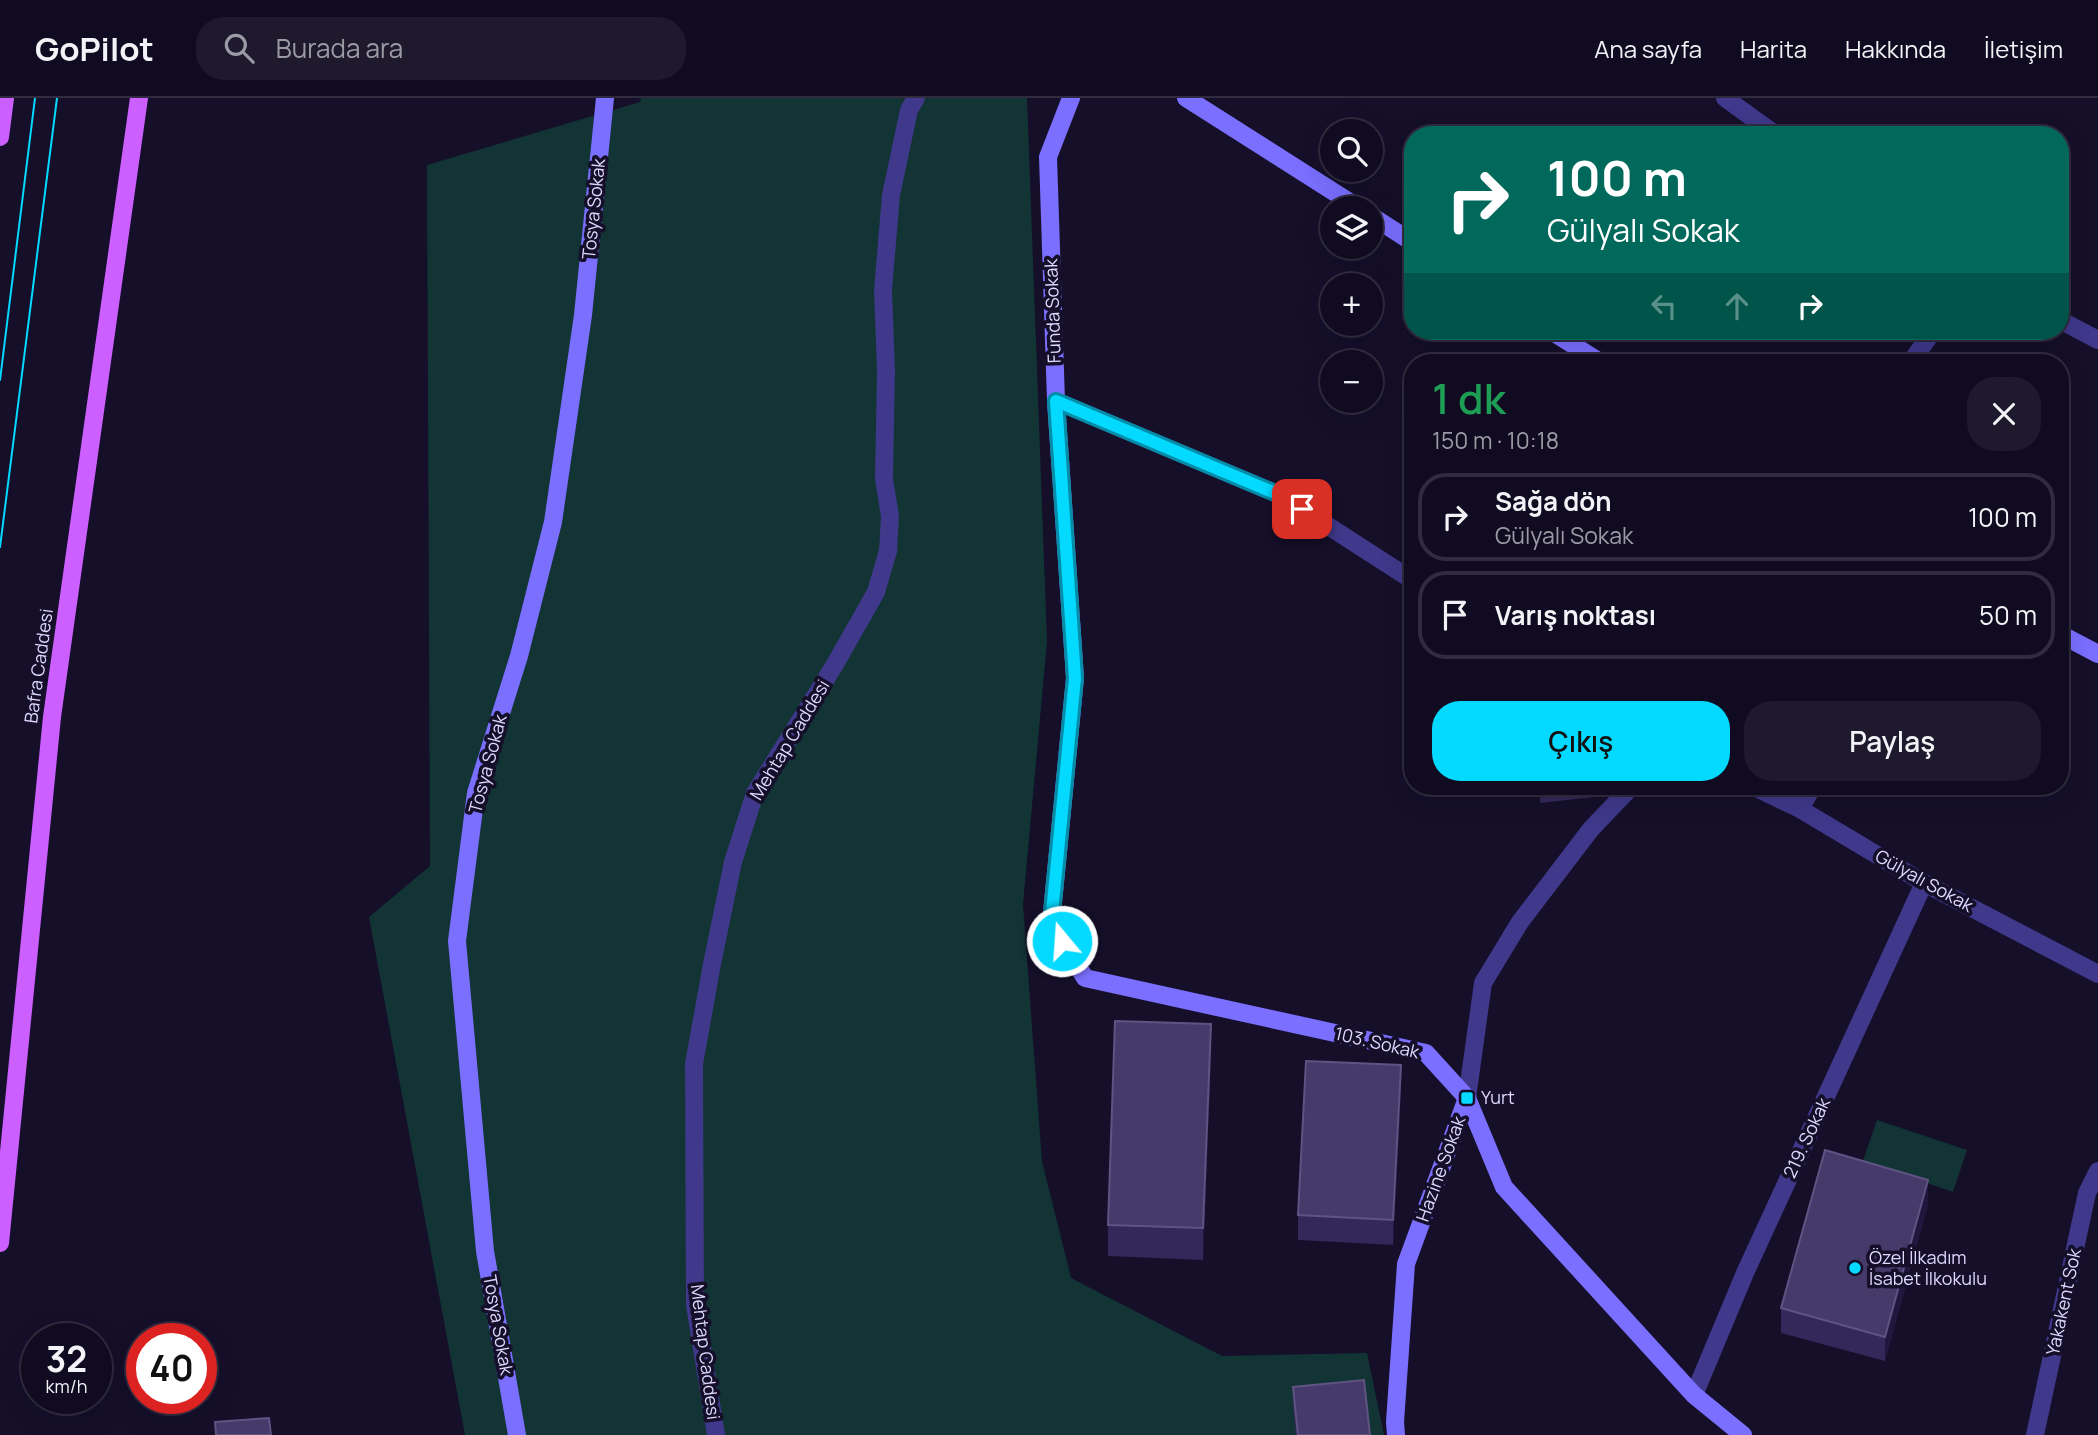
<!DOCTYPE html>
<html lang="tr">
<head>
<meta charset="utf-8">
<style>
	body { margin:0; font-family:Manrope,sans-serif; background:#1e192d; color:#f1f3f6; height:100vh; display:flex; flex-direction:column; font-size:26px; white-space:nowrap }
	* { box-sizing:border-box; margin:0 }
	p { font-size:23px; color:#9c9ba5 }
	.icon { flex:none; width:38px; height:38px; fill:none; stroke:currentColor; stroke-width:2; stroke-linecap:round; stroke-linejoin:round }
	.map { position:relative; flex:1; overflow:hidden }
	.side { position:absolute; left:1404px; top:256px; width:665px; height:441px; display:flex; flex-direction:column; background:#100b20; border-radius:28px; box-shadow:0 7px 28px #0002,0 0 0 2px #302b3e }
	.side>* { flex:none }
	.banner { position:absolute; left:1404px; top:28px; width:665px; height:214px; border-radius:28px; box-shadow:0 7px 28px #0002,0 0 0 2px #302b3e; background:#00695c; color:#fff; overflow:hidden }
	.controls { position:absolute; left:1320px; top:21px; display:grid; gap:14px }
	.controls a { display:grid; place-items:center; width:63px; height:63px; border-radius:50%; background:#100b20; box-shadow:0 7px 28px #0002,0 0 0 2px #302b3e; font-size:35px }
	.speed { position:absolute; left:21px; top:1225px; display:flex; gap:14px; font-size:35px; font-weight:700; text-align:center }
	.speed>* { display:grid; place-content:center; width:91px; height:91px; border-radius:50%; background:#100b20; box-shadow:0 7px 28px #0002,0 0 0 2px #302b3e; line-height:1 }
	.speed small { font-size:18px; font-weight:400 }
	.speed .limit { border:10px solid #d22; background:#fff; color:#111 }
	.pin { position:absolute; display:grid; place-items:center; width:60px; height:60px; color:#fff; margin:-30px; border-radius:14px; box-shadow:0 4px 10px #0006 }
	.me { position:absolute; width:77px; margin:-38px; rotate:342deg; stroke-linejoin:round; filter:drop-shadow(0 0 5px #0008) }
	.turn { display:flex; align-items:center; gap:24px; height:147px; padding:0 28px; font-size:32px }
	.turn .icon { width:91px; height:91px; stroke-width:2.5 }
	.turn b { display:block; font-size:49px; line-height:60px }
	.lanes { display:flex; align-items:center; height:66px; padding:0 28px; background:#0003; justify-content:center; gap:35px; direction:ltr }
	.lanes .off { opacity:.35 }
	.round { display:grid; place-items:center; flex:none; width:74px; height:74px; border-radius:28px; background:#1e192d }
	.overview { display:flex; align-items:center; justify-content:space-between; height:119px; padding:0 28px }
	h1 { font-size:42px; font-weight:600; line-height:52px; color:#1e9e55 }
	.action { display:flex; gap:14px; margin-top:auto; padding:14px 28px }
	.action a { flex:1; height:80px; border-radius:28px; background:#04d9ff; color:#111; font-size:28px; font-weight:600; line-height:80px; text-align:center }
	.action a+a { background:#1e192d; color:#f1f3f6 }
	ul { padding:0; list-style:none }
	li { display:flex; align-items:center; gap:21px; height:88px; margin:0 14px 10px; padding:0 14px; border:4px solid #302b3e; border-radius:28px }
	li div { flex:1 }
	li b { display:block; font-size:26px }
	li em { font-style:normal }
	header { display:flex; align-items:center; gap:42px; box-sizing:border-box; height:98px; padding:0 35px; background:#100b20; border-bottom:2px solid #302b3e }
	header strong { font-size:33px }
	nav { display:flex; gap:38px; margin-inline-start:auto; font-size:24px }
	.search { width:490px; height:63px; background:#1e192d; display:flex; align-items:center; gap:18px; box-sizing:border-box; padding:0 24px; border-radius:28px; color:#9c9ba5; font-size:26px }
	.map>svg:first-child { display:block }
	.green { fill:#123435 }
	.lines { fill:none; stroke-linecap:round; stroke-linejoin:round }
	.street { stroke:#3f388b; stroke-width:18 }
	.secondary { stroke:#7a6fff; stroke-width:18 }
	.primary { stroke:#cc5fff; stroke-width:18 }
	.tram { stroke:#04d9ff; stroke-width:2 }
	.wall { fill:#342759 }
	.shaded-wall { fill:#20163e }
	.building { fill:#463a6a; stroke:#5e5382; stroke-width:2 }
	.route-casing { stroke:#038da6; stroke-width:18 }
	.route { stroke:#04d9ff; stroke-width:12 }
	.poi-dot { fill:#04d9ff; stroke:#150f2a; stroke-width:2.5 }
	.labels { text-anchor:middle; stroke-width:7; stroke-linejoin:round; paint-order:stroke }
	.street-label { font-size:18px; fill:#dfd8ff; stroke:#150f2a }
	.poi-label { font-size:18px; fill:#dfd8ff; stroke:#150f2a; text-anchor:start }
</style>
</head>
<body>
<header>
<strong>GoPilot</strong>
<div class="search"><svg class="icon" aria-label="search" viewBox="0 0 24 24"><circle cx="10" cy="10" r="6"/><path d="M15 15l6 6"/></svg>Burada ara</div>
<nav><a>Ana sayfa</a><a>Harita</a><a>Hakkında</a><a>İletişim</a></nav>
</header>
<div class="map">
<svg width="2098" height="1337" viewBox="0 0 2098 1337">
	<rect width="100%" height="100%" fill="#150f2a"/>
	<!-- green -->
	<g class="green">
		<path d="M641,0H1027L1047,543L1023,806L1042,1064L1071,1180L1222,1258L1367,1255L1384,1337H465L369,819L430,768L427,67L640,4Z"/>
		<path d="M1877,1022L1967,1052L1953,1094L1863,1063Z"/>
	</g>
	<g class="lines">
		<!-- street -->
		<g class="street">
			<path d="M1725,0L1776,37"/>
			<path d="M2060,222L2098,242"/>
			<path d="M1911,264L1933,233"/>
			<path d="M1056,303L1280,397L1412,482"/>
			<path d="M1752,688L1800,711L1924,785L2098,876"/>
			<path d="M1800,711L1813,688"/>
			<path d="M1467,1000L1483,885L1520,824L1591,731L1632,688"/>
			<path d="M1694,1297L1745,1175L1924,785"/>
			<path d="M716,1337L695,1207L694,966L712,866L733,764L755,695L834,568L876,494L888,453L890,418L884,381L886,272L883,192L891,97L909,12L916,0"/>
			<path d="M2035,1337L2087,1095L2098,1073"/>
		</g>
		<!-- secondary -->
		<g class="secondary">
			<path d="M1071,0L1048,59L1056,303L1075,580L1051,825L1085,880L1426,955L1467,1000L1504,1089L1694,1297L1743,1337"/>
			<path d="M1186,0L1359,110"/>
			<path d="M1370,117L1412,144"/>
			<path d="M1551,233L1600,264"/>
			<path d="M2060,536L2098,556"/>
			<path d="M517,1337L485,1153L457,843L476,695L519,558L553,424L583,217L605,0"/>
			<path d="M1396,1337L1395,1324L1406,1166L1467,1000"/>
		</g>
		<!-- primary -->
		<g class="primary">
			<path d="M0,39L5,0"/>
			<path d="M0,1145L52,619L139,0"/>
		</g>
		<!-- tram -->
		<g class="tram">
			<path d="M0,282L35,0"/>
			<path d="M0,449L57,0"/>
		</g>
	</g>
	<!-- wall -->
	<g class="wall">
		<path d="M1540,688H1606L1604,698L1540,705Z"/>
		<path d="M1211,957L1203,1162L1108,1158V1127Z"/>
		<path d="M1401,992L1393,1147L1298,1142V1117Z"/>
		<path d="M1928,1106L1885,1263L1781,1235V1210Z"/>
		<path d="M1293,1289L1370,1337H1296L1293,1306Z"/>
	</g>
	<!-- shaded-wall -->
	<g class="shaded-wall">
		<path d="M1211,926V957L1203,1162V1130Z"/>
		<path d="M1401,967V992L1393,1147V1122Z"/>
		<path d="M1928,1082V1106L1885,1263V1239Z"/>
	</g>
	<!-- building -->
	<g class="building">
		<path d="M1115,923L1211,926L1203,1130L1108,1127Z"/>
		<path d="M1306,963L1401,967L1393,1122L1298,1117Z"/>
		<path d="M1825,1052L1928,1082L1885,1239L1781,1210Z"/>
		<path d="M1364,1282L1370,1337H1298L1293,1289Z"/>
		<path d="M269,1320L271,1337H216L215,1324Z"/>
	</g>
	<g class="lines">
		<defs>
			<path id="route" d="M1062,843L1051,825L1075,580L1056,303L1280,397L1302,411"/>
		</defs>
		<!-- route casing -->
		<use href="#route" class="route-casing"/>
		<!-- route -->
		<use href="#route" class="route"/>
	</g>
	<!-- markers -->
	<g class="poi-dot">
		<rect x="1460" y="993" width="14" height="14" rx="3.5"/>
		<circle cx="1855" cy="1170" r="7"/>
	</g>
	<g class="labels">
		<!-- street labels -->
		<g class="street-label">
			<text transform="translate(594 111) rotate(-84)" y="6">Tosya Sokak</text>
			<text transform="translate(1053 213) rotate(-92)" y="6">Funda Sokak</text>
			<text transform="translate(39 568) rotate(-82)" y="6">Bafra Caddesi</text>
			<text transform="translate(790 642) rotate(-59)" y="6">Mehtap Caddesi</text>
			<text transform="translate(488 666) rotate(-75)" y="6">Tosya Sokak</text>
			<text transform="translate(1924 783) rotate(29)" y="6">Gülyalı Sokak</text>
			<text transform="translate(1377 945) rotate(13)" y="6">103. Sokak</text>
			<text transform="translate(1807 1040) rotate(-65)" y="6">219. Sokak</text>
			<text transform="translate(1441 1071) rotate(-70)" y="6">Hazine Sokak</text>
			<text transform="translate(2064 1204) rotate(-78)" y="6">Yakakent Sok</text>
			<text transform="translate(498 1227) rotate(80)" y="6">Tosya Sokak</text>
			<text transform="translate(705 1254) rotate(83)" y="6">Mehtap Caddesi</text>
		</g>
		<!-- poi labels -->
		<g class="poi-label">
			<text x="1481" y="1006">Yurt</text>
			<text x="1869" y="1166">Özel İlkadım<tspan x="1869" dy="21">İsabet İlkokulu</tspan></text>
		</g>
	</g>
</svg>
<div class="controls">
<a><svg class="icon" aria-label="search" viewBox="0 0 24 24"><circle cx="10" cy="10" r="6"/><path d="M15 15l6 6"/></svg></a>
<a><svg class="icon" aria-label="layers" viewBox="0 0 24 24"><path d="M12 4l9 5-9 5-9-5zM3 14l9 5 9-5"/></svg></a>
<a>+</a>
<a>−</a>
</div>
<div class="speed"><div>32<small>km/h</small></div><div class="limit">40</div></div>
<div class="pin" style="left:1302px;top:411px;background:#d93025"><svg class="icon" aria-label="arrive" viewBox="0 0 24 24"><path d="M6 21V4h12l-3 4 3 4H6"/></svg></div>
<svg class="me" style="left:1062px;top:843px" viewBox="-20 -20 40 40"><circle r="17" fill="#04d9ff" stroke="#fff" stroke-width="3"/><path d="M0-11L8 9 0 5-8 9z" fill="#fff"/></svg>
<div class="banner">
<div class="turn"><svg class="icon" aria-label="right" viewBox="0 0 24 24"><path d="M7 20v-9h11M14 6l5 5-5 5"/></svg><div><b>100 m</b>Gülyalı Sokak</div></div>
<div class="lanes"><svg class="icon off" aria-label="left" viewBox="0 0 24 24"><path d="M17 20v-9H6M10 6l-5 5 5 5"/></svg><svg class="icon off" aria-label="ahead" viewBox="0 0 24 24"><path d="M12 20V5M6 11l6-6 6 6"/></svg><svg class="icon" aria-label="right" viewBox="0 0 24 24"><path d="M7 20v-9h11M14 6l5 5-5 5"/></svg></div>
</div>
<section class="side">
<div class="overview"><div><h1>1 dk</h1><p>150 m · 10:18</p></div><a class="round"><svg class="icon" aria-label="close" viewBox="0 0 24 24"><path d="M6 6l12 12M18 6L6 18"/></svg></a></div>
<ul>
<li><svg class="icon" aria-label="right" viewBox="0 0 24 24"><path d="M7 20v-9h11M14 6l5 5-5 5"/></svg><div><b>Sağa dön</b><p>Gülyalı Sokak</p></div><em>100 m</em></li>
<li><svg class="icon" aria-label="arrive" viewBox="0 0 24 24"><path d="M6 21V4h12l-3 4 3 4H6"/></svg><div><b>Varış noktası</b></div><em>50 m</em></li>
</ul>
<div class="action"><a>Çıkış</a><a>Paylaş</a></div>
</section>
</div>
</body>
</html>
